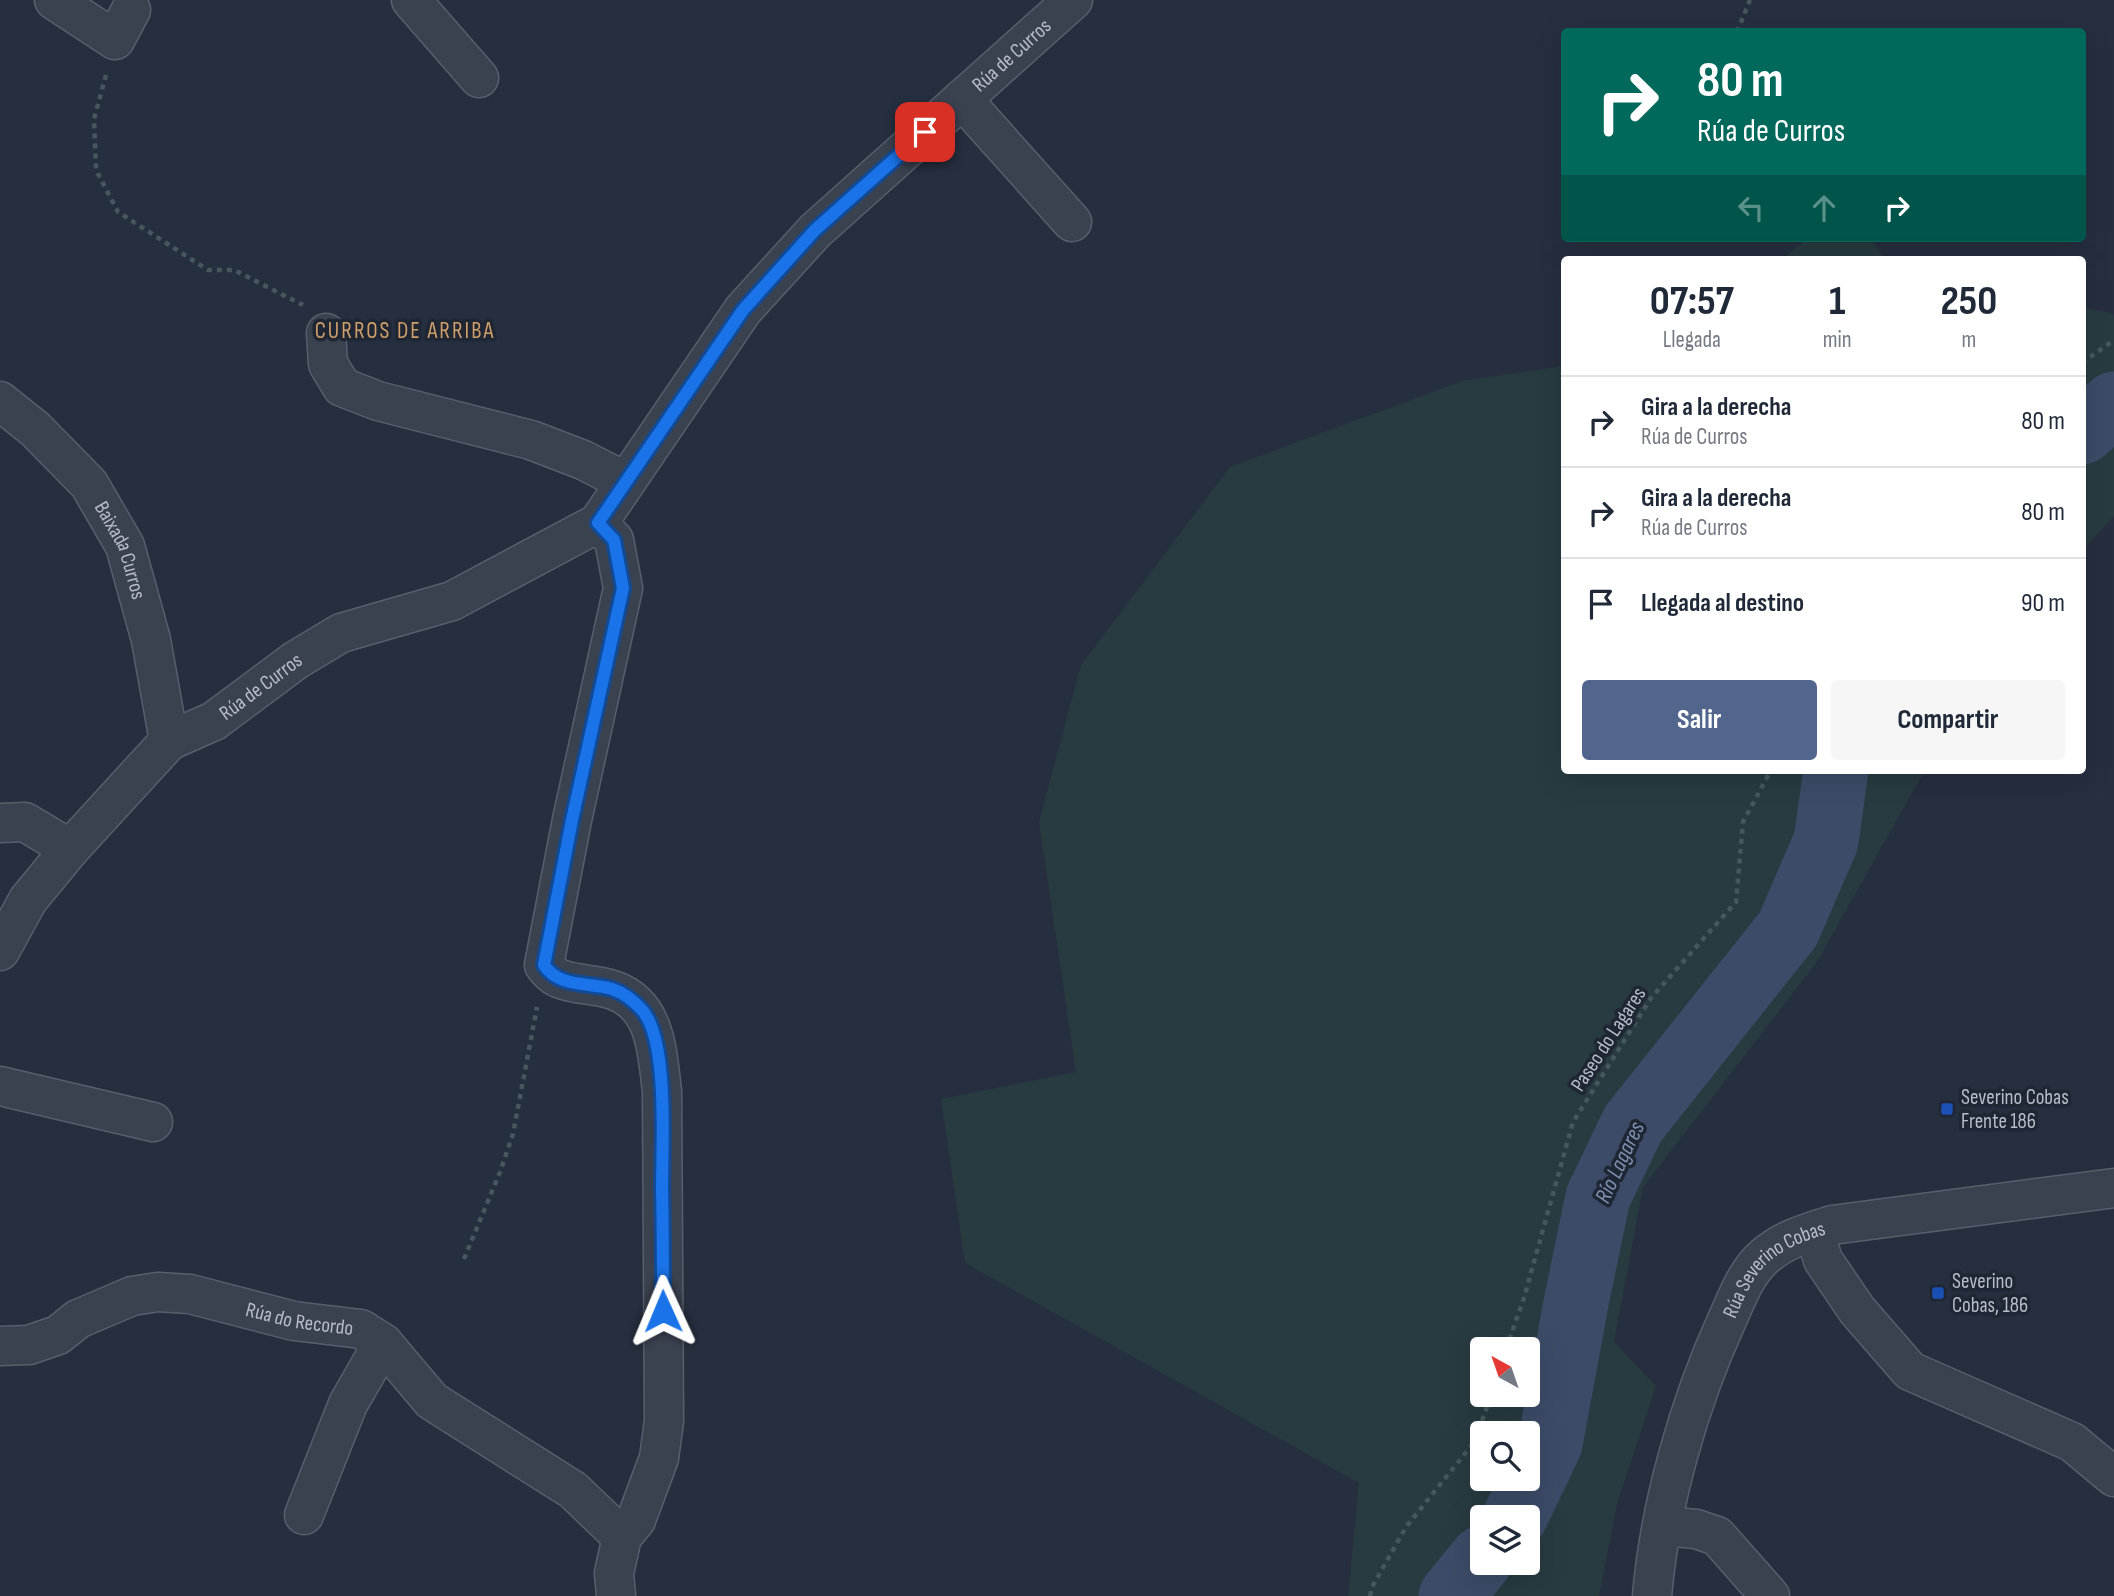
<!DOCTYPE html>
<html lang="es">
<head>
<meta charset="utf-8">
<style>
	body { margin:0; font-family:"Sofia Sans Condensed",sans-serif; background:#f6f6f7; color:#1f2937; height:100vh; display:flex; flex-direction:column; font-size:26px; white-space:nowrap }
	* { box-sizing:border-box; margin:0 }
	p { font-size:23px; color:#747a83 }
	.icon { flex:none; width:38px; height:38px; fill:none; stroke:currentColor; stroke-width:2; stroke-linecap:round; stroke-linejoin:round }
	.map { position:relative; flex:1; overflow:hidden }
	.details { position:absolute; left:1561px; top:256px; width:525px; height:518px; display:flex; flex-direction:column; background:#fff; border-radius:7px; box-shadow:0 7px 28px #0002 }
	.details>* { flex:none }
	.banner { position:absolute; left:1561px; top:28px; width:525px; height:214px; border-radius:7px; box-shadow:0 7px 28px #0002; background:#00695c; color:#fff; overflow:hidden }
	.needle { width:46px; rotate:320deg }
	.fabs { position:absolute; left:1470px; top:1337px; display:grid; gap:14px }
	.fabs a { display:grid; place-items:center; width:70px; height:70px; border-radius:7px; background:#fff; box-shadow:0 7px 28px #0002; font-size:35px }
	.pin { position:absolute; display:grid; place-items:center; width:60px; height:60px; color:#fff; margin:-30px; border-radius:14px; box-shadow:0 4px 10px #0006 }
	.me { position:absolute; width:77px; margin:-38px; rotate:359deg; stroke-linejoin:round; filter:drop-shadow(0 0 5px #0008) }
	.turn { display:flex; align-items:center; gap:24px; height:147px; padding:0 21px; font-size:32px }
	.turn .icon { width:91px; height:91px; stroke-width:2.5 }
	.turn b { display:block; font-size:49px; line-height:60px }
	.lanes { display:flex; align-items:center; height:66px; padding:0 21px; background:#0003; justify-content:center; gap:35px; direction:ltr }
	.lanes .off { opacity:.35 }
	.eta { display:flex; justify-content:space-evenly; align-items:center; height:119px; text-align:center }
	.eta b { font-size:42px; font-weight:700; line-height:49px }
	.action { display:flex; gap:14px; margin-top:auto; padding:14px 21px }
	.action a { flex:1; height:80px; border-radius:7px; background:#52658c; color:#fff; font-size:28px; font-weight:700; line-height:80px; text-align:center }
	.action a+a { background:#f6f6f7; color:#1f2937 }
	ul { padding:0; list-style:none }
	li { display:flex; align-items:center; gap:21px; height:91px; padding:0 21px; border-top:2px solid #e0e1e3 }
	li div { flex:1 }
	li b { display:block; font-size:26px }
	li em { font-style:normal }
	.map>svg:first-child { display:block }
	.green { fill:#283b40; fill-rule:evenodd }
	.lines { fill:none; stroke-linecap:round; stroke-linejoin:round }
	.river { stroke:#3c4b67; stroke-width:65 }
	.minor-casing { stroke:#585f6c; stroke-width:41 }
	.path { stroke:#46585d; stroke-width:4.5; stroke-dasharray:5 5; stroke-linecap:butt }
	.minor { stroke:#3a414f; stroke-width:38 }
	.route-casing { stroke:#114b97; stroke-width:18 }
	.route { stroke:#1a73e8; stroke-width:12 }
	.transit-dot { fill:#1a4fb4; stroke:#1f2634; stroke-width:2.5 }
	.labels { text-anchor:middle; stroke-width:7; stroke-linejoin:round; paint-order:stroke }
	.street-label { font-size:21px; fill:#b7bcc9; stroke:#1f2634 }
	.poi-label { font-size:21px; fill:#b7bcc9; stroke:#1f2634; text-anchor:start }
	.neighbourhood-label { font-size:23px; letter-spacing:2px; fill:#d19f6a; stroke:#1f2634 }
	.water-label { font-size:23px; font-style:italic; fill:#7f90b0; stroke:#1f2634 }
</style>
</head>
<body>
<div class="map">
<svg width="2114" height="1596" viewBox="0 0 2114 1596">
	<rect width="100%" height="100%" fill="#262f3f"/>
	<!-- green -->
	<g class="green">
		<path d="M1808,238H1870L1885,259H1782Z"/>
		<path d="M2083,308L2112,313L2114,317V516L2083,550Z"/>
		<path d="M1564,366V770H1925L1817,962L1643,1187L1614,1342L1656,1386L1617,1504L1599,1596H1348L1359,1483L965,1263L941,1099L1076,1072L1039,822L1081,665L1230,467L1462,381ZM1528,1349V1395H1482V1349ZM1482,1433H1528V1479H1482ZM1482,1517H1528V1563H1482Z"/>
	</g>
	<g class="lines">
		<!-- river -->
		<g class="river">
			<path d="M2082,432L2114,404"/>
			<path d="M1515,1517L1550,1444L1577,1298L1598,1197L1633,1124L1788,929L1826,841L1836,770"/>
			<path d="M1451,1596L1482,1558"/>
		</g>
		<defs>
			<g id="minor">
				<path d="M54,0L115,40L131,10"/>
				<path d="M411,0L479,78"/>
				<path d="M962,99L1072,222"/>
				<path d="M326,333L328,364L342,387L378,401L531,440L583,460L626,482"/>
				<path id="s1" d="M0,401L35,429L89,484L125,546L151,640L169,741"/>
				<path d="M598,523L614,540L623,588L572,820L544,965C553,978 561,980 576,983C588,985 602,986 613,990C657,1005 657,1053 662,1091L664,1421L659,1458L636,1520L622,1537L614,1573L616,1596"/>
				<path d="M0,823L25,822L70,849"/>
				<path id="s2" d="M0,951L28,900L70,849L169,741L214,721L296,660L341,633L452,601L598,523L743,310L815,231L1073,0"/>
				<path d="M0,1086L153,1122"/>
				<path d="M1814,1231L1823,1260L1857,1310L1910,1371L2072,1442L2114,1477"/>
				<path id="s3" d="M0,1346L29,1345L58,1335L78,1319L132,1296L158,1292L190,1294L294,1321L361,1329L383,1343L432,1401L573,1490L622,1537"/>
				<path d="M304,1515L348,1404L383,1343"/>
				<path d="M1663,1526L1696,1529L1717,1536L1770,1596"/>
				<path id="s4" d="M1652,1596C1660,1504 1689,1403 1727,1320C1737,1298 1746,1272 1765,1256C1785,1239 1807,1233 1832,1225L2114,1188"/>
			</g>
		</defs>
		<!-- minor casing -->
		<use href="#minor" class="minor-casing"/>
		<!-- path -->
		<g class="path">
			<path d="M1737,32L1750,0"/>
			<path d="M106,75L94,119L96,170L118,212L208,270H234L303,305"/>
			<path d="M2082,363L2114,340"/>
			<path d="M464,1259L500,1172L513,1134L537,1007"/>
			<path d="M1506,1349L1524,1298L1573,1122L1651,998L1736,902L1743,822L1771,770"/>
			<path d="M1370,1596L1372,1587L1406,1527L1475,1441L1491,1395"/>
		</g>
		<!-- minor -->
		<use href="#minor" class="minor"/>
	</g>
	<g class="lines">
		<defs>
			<path id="route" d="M663,1311C663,1270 663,1229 662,1188C662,1148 669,1040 642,1010C634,1001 624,993 612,989C588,982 559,988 544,965L572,820L623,588L614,540L598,523L743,310L815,230L925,132"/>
		</defs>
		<!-- route casing -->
		<use href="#route" class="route-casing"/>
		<!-- route -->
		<use href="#route" class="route"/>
	</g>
	<!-- markers -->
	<g class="transit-dot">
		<rect x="1940" y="1102" width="14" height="14" rx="3.5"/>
		<rect x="1931" y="1286" width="14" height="14" rx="3.5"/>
	</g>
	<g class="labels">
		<!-- street labels -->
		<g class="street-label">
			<text dy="7" stroke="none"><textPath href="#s2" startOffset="1384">Rúa de Curros</textPath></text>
			<text dy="7" stroke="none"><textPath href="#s1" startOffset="196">Baixada Curros</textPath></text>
			<text dy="7" stroke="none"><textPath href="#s2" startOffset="378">Rúa de Curros</textPath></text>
			<text transform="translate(1608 1039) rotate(-57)" y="7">Paseo do Lagares</text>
			<text dy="7" stroke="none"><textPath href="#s4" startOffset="360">Rúa Severino Cobas</textPath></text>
			<text dy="7" stroke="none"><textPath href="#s3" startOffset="315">Rúa do Recordo</textPath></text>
		</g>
		<!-- poi labels -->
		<g class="poi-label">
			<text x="1961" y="1104">Severino Cobas<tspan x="1961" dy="24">Frente 186</tspan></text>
			<text x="1952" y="1288">Severino<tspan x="1952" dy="24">Cobas, 186</tspan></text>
		</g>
		<!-- neighbourhood labels -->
		<g class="neighbourhood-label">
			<text x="405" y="338">CURROS DE ARRIBA</text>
		</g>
		<!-- water labels -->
		<g class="water-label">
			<text transform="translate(1619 1162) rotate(-65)" y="8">Río Lagares</text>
		</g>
	</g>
</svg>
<div class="fabs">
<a><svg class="needle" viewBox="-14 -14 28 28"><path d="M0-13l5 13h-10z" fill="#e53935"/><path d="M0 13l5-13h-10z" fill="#747a83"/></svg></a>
<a><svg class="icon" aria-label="search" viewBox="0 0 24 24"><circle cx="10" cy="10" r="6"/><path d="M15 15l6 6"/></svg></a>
<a><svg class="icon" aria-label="layers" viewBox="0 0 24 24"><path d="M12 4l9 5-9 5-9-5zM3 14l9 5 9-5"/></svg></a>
</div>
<div class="pin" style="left:925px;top:132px;background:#d93025"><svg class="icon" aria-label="arrive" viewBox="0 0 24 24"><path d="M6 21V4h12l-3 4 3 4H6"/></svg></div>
<svg class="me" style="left:663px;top:1311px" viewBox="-20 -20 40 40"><path d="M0-17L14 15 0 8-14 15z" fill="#1a73e8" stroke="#fff" stroke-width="4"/></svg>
<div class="banner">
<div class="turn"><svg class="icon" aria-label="right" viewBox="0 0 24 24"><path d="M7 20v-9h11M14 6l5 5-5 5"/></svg><div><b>80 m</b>Rúa de Curros</div></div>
<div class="lanes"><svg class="icon off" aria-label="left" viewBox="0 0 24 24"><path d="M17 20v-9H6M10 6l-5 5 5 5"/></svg><svg class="icon off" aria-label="ahead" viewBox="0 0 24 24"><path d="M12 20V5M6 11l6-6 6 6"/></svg><svg class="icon" aria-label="right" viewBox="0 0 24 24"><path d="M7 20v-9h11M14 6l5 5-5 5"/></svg></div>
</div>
<section class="details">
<div class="eta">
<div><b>07:57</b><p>Llegada</p></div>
<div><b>1</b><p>min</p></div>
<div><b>250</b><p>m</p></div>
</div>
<ul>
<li><svg class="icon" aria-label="right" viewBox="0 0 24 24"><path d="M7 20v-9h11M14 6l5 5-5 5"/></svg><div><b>Gira a la derecha</b><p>Rúa de Curros</p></div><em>80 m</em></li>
<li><svg class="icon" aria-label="right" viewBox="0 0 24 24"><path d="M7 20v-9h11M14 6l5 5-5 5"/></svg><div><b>Gira a la derecha</b><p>Rúa de Curros</p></div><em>80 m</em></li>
<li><svg class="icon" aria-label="arrive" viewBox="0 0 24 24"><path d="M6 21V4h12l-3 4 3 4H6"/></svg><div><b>Llegada al destino</b></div><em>90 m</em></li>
</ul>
<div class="action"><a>Salir</a><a>Compartir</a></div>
</section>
</div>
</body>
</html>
